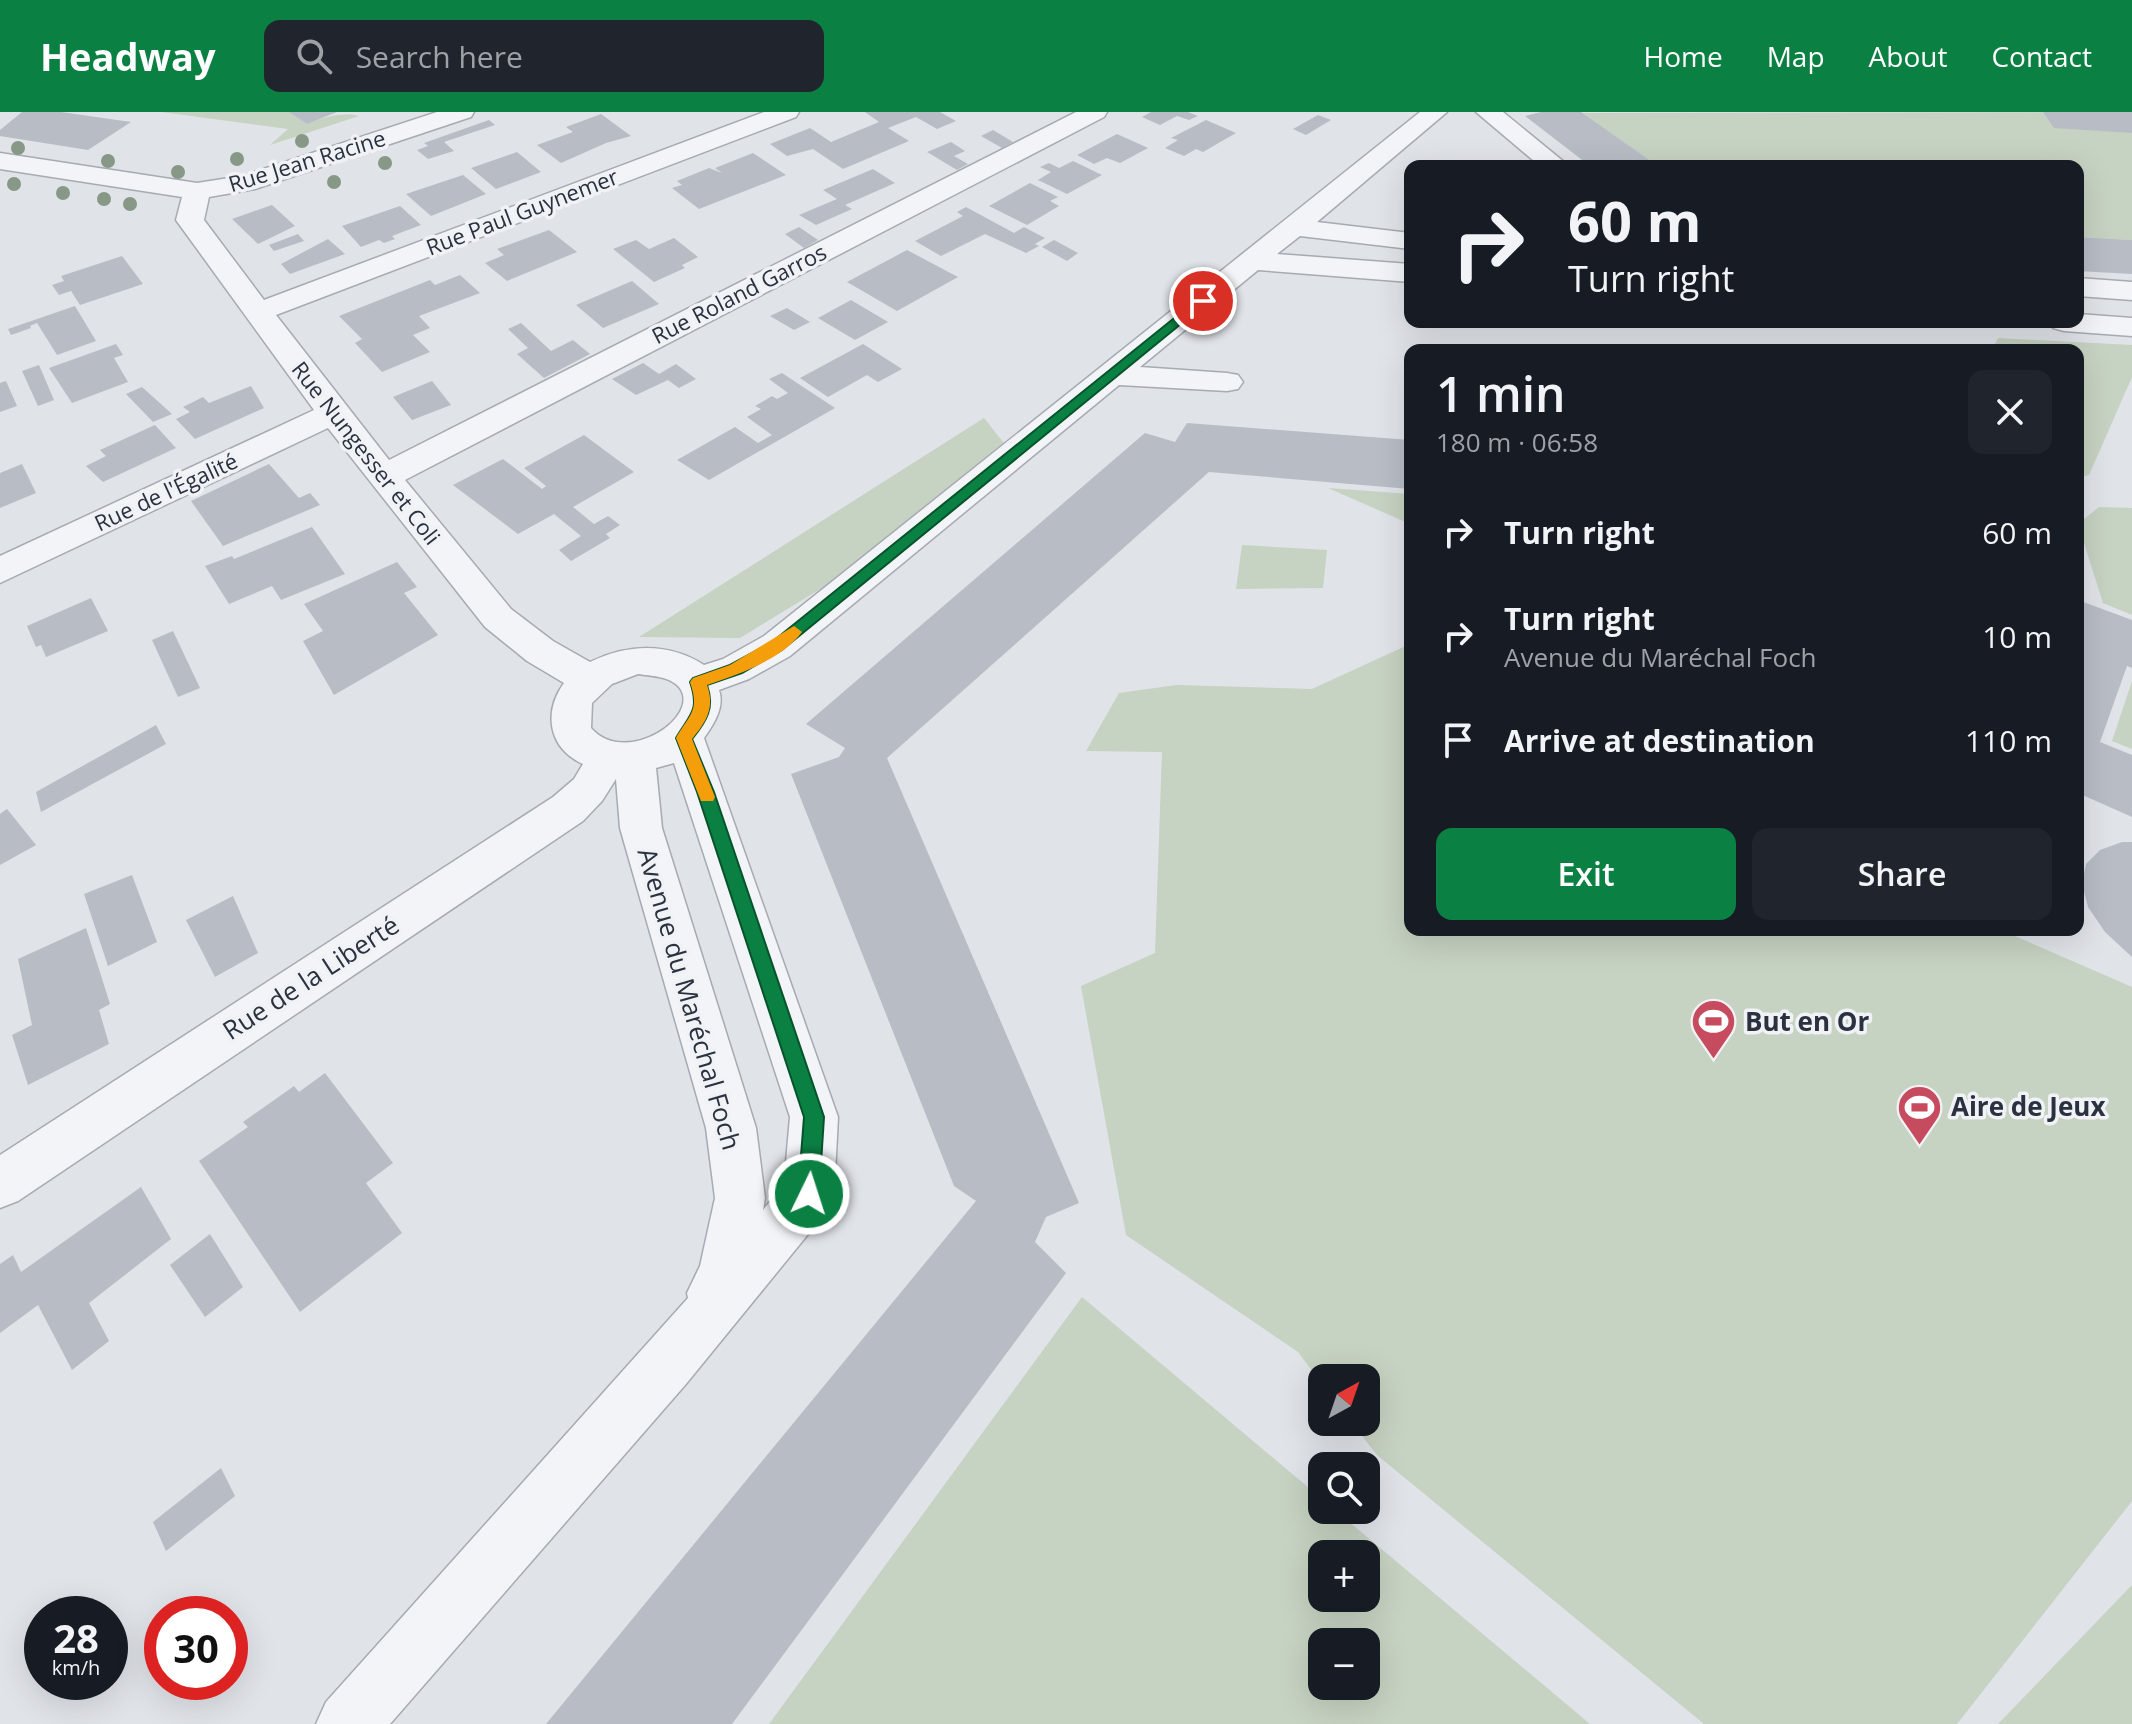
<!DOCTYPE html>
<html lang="en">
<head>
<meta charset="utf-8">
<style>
	body { margin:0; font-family:"Open Sans",sans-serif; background:#20242c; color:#f1f3f6; height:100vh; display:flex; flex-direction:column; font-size:30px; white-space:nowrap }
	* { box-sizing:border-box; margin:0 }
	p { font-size:26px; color:#9ea1a6 }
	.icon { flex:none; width:44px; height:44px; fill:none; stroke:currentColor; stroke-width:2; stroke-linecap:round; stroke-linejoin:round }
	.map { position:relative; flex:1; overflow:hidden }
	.panel { position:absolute; left:1404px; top:232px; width:680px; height:592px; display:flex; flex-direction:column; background:#171b24; border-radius:16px; box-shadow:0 8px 32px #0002 }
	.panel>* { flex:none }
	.top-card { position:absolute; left:1404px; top:48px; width:680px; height:168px; border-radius:16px; box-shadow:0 8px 32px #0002; background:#171b24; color:#f1f3f6; overflow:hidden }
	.needle { width:52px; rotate:40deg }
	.controls { position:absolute; left:1308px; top:1252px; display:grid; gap:16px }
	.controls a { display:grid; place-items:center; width:72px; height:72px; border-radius:16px; background:#171b24; box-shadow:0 8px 32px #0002; font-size:40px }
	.speed { position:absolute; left:24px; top:1484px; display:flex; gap:16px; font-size:40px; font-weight:700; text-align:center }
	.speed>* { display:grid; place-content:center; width:104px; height:104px; border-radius:50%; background:#171b24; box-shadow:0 8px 32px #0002; line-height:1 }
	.speed small { font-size:20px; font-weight:400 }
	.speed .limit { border:12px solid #d22; background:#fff; color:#111 }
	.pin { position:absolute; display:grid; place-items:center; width:68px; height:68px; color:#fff; margin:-34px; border:4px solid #fff; border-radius:50%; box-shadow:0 2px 8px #0007 }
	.me { position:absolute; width:88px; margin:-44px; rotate:4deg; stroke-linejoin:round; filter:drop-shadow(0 0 6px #0008) }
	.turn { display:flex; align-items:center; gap:28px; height:168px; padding:0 32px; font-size:36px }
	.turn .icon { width:104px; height:104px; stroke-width:2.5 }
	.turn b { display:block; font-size:56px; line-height:68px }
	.round { display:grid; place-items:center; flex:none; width:84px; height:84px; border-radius:16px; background:#20242c }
	.head { display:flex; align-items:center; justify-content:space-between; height:136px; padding:0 32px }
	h1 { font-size:48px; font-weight:600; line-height:60px }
	.primary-button { display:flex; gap:16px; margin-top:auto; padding:16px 32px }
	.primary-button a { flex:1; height:92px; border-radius:16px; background:#0b8043; color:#fff; font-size:32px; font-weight:600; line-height:92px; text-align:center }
	.primary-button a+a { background:#20242c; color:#f1f3f6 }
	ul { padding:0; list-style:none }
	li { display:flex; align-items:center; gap:24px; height:104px; padding:0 32px }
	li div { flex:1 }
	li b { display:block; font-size:30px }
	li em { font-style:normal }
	header { display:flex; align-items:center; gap:48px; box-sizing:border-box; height:112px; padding:0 40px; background:#0b8043; color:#fff }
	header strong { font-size:38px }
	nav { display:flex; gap:44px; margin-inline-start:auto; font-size:28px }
	.search { width:560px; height:72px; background:#20242c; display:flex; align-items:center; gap:20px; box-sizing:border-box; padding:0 28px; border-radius:16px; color:#9ea1a6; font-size:30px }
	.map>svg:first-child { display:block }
	.green { fill:#c6d2c2; fill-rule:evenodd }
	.building { fill:#b8bdc5 }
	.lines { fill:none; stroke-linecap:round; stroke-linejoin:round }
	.minor-casing { stroke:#a6aab2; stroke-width:3 }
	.minor { fill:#f3f4f7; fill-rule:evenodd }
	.tree { fill:#879887 }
	.route { fill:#0b8043; stroke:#07532c; stroke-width:2 }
	.slow { fill:#f59e0b }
	.labels { text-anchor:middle; stroke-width:7; stroke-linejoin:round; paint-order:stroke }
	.far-street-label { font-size:22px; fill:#2a313f; stroke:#f0f2f6 }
	.street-label { font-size:26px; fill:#2a313f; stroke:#f0f2f6 }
	.poi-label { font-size:26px; font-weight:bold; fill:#2a313f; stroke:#f0f2f6; text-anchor:start }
</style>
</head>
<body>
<header>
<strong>Headway</strong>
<div class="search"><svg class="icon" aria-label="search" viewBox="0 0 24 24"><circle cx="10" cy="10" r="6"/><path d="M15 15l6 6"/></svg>Search here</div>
<nav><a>Home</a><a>Map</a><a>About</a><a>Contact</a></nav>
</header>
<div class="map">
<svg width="2132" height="1612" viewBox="0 0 2132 1612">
	<rect width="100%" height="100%" fill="#e0e3e8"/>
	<!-- green -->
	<g class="green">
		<path d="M162,0H290L307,12C323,5 343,0 359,4L270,33L288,17Z"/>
		<path d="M2132,0V128L2078,125V54H1658L1582,1Z"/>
		<path d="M1998,226L2132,233V265L2089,363L2078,366V238H1992Z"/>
		<path d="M984,306L1007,335L858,454L740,526L639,525Z"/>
		<path d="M1328,376L1410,382V412Z"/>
		<path d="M2099,395L2132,396V503L2103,491L2078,412Z"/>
		<path d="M1242,433L1327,438L1323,476L1236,477Z"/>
		<path d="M1410,532V818H2001L2132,875V1389L1957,1612H1704L1377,1343L1351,1310H1366V1266H1322V1272L1298,1240L1126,1123L1081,874L1155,841L1162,640L1086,639L1119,581L1177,573L1312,577Z"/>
		<path d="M2132,569V637L2112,629Z"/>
		<path d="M1082,1185L1322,1387V1398H1335L1590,1612H769ZM1322,1442H1366V1486H1322ZM1366,1530V1574H1322V1530Z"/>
		<path d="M2132,1473V1612H1998Z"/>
	</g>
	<!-- building -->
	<g class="building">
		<path d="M22,0H61L131,10L88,38L0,24V18Z"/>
		<path d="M289,0H337L307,12Z"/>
		<path d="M865,0H940L956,9L937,17L916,5L888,16L909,29L843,57L813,37L787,44L770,32L810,16L831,30L879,10Z"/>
		<path d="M1151,0H1188L1198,4L1189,8L1177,4L1160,13L1142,5Z"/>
		<path d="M1541,0H1581L1658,54H1590L1525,4Z"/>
		<path d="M2043,0H2132V21L2054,16Z"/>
		<path d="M601,2L631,24L606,31L561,51L537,33L573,20L566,15Z"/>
		<path d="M1318,3L1331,8L1306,23L1293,17Z"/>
		<path d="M489,8L495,13L444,30L454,39L428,47L417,38L428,34L424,31Z"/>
		<path d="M1206,8L1236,21L1203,40L1196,37L1184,44L1165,36L1178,28L1171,26Z"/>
		<path d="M993,18L1013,30L1002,36L981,24Z"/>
		<path d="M1117,22L1148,36L1120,51L1107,46L1094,52L1077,43Z"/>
		<path d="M951,30L965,39L954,44L968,52L957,58L927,40Z"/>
		<path d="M517,40L541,60L496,77L471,56Z"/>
		<path d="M753,41L786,63L699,97L672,76L682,73L677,69L709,56L722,61L715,56Z"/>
		<path d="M1073,49L1102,63L1067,82L1038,68L1051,60L1040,55L1049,51L1059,56Z"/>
		<path d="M873,57L895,71L845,93L852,97L816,113L799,103L837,87L823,78Z"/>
		<path d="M463,63L486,82L431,104L406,82Z"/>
		<path d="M1030,71L1058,85L1050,89L1059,94L1027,113L989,94Z"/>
		<path d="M272,93L295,114L258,132L232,107Z"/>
		<path d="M400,94L421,113L392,124L395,127L384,131L379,128L361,135L342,114Z"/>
		<path d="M966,95L1014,121L1024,115L1045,126L1035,132L1039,134L1026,141L985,122L941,144L915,129L963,104L957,100Z"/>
		<path d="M799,115L818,128L804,136L785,122Z"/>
		<path d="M549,118L577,140L507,169L485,151L504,143L497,137Z"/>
		<path d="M298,122L304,129L274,139L269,133Z"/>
		<path d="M2078,125L2132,128V162L2078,159Z"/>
		<path d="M674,126L698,145L682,153L685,156L654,170L613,137L636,128L649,137Z"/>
		<path d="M328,127L345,142L290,162L281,152Z"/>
		<path d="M1054,128L1078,141L1067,149L1042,135Z"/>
		<path d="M907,138L958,165L897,199L847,170Z"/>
		<path d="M122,144L143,172L80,193L71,179L59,183L52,173L64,169L61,164Z"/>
		<path d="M460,163L480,181L419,204L430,216L413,223L430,240L382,260L355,231L362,227L339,204L430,168L435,173Z"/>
		<path d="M632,169L659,192L603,216L576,193Z"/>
		<path d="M851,188L888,210L855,228L818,206Z"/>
		<path d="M75,194L96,229L57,243L37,211L30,214L31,216L11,223L8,217Z"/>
		<path d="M787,196L810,210L794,218L770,204Z"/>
		<path d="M521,211L551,239L573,228L590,242L544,266L517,242L528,236L508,217Z"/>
		<path d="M116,232L123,243L114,246L128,270L72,291L49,256Z"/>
		<path d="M863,232L902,257L878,270L867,263L828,285L800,266Z"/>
		<path d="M643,251L659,262L676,252L696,267L679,276L668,268L636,283L612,267Z"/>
		<path d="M39,253L54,288L38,294L22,259Z"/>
		<path d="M782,261L835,296L709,368L677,348L735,315L758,331L772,323L747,305L761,297L755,294L772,284L777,287L788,281L769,267Z"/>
		<path d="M6,269L17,294L0,300V271Z"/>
		<path d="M432,269L451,293L412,308L393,285Z"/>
		<path d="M251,274L264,296L195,327L176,307L190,300L183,295L203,285L209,291Z"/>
		<path d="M142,275L172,302L153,310L126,282Z"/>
		<path d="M1187,311L1410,328V377L1209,360L887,646L1079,1091L1046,1105L1035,1130L1066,1161L732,1612H546L976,1089L954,1074L791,662L839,645L845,636L806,612L1145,321L1175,330Z"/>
		<path d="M155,313L176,336L103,370L86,354L106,344L100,338Z"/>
		<path d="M584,323L634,360L573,395L594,412L608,404L620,413L606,422L610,426L571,449L559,438L581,424L554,402L518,422L453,373L503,347L542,377L546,374L524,356Z"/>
		<path d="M22,352L36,381L0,396V361Z"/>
		<path d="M269,352L299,386L310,381L320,393L223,434L191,389Z"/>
		<path d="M312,415L345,462L281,488L272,474L229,492L205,454L232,444L234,447Z"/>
		<path d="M397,450L417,475L404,481L438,523L334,583L303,529L323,519L304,492Z"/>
		<path d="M91,486L108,519L46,545L41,533L36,535L27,514Z"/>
		<path d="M2078,488L2132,508V556L2127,554L2100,630L2132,643V705L2078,681Z"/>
		<path d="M173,519L200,576L178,585L152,528Z"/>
		<path d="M156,613L166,632L41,700L36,680Z"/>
		<path d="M7,697L36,733L0,753V702Z"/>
		<path d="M2122,730H2132V845L2105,820L2088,795L2082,772L2086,752L2100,738Z"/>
		<path d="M132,763L157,830L108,854L84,782Z"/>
		<path d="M233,784L258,841L215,865L186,808Z"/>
		<path d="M86,816L110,892L99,898L109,932L28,973L12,923L32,913L18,847Z"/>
		<path d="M325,961L393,1051L366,1071L402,1121L300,1200L199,1049L248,1015L243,1010L294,974L299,980Z"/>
		<path d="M141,1075L171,1127L89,1191L109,1229L72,1258L38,1193L0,1221V1152L13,1143L21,1160Z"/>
		<path d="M210,1122L243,1175L205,1205L170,1153Z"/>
		<path d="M221,1356L235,1384L166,1439L153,1410Z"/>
	</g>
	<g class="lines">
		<defs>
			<g id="minor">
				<path d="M437,0H474L471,5L255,77L209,85L204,108L264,188L764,0H799L796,5L276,203L389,348L1076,0H1107L1104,5L405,368L511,497L553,529L590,550C628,532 668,530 704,553L723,547L764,524L1420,0H1447L1317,110L1410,121V137L1300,124L1277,142L1410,152V170L1258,158L1140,255L1227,261L1238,263L1243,270L1238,277L1227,279L1119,273L790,544L749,567L719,578C725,595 714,612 704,626L838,1005L834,1082L827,1099L686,1272L390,1612H316L326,1590L688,1186L687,1181L700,1154L715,1086L706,1016L620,716L616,667L602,689L583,709L18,1089L0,1096V1043L553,685L574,667L583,652C548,636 543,600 564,571L527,549L485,515L328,316L0,471V444L314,298L176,108L182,85L0,57V41L197,71L242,64ZM638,562C651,564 669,564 679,575C703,604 626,656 591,616L592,591L612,572ZM674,651L790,1005L784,1072L763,1098L765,1086L756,1016L662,716L656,656Z"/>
				<path d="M1476,0H1503L1569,54H1540Z"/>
				<path d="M2078,166L2132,170V188L2078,184Z"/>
				<path d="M2078,202L2132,206V224L2064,219L2053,216L2049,210H2078Z"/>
			</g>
		</defs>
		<!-- minor casing -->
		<use href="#minor" class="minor-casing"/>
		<!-- minor -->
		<use href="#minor" class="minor"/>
	</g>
	<!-- trees -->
	<g class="tree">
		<circle cx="302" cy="29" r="7"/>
		<circle cx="18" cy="36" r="7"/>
		<circle cx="237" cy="47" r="7"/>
		<circle cx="108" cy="49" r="7"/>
		<circle cx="385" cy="51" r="7"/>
		<circle cx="178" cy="60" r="7"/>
		<circle cx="334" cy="70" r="7"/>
		<circle cx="14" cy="72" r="7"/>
		<circle cx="63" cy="81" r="7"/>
		<circle cx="104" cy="87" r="7"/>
		<circle cx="130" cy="92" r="7"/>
	</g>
	<!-- route -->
	<path class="route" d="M1199,186L1209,189L782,538L742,561L707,573C715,595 707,609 692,627L714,680L824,1005L819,1082L816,1090L809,1093L801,1090L798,1082L804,1005L697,680L676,626C690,602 700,599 690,570L693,566L730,553L772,530Z"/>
	<!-- slow -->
	<path class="slow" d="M794,514L802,520C781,548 739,562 707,573C715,595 707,609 692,627L715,685L713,689H701L676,626C690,602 700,599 690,570L693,566L730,553Z"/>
	<!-- icons -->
	<defs>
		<symbol id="stadium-pin" viewBox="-11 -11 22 30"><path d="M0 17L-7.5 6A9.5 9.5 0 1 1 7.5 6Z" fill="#c74b5e" stroke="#f0f2f6"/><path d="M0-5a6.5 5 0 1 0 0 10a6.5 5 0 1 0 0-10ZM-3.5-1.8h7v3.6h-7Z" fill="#fff"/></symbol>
	</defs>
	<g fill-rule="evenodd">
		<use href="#stadium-pin" x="1688" y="884" width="51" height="69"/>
		<use href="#stadium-pin" x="1894" y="970" width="51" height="69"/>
	</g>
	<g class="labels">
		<!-- far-street labels -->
		<g class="far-street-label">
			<text transform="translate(307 49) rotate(-17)" y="8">Rue Jean Racine</text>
			<text transform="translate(522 100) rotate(-21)" y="8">Rue Paul Guynemer</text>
			<text transform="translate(739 182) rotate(-27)" y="8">Rue Roland Garros</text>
			<text transform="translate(366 341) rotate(52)" y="8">Rue Nungesser et Coli</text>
			<text transform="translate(166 380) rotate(-25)" y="8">Rue de l'Égalité</text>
		</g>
		<!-- street labels -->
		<g class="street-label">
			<text transform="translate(311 866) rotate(-33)" y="9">Rue de la Liberté</text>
			<text transform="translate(689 887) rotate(74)" y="9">Avenue du Maréchal Foch</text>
		</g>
		<!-- poi labels -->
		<g class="poi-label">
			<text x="1745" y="919">But en Or</text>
			<text x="1951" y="1004">Aire de Jeux</text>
		</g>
	</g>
</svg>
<div class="controls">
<a><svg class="needle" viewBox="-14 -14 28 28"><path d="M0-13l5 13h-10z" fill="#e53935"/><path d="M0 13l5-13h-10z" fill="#9ea1a6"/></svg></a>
<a><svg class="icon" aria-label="search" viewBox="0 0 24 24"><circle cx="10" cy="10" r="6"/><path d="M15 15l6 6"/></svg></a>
<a>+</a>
<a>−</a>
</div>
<div class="speed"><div>28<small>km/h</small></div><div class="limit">30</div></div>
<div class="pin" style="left:1203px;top:189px;background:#d93025"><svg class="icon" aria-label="arrive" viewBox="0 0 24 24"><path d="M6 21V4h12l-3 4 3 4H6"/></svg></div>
<svg class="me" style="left:809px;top:1082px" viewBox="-20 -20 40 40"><circle r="17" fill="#0b8043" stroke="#fff" stroke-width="3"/><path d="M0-11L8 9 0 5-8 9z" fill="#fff"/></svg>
<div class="top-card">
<div class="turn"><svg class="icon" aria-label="right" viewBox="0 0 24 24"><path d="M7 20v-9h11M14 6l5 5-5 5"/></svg><div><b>60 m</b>Turn right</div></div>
</div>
<section class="panel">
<div class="head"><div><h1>1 min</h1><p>180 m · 06:58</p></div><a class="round"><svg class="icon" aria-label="close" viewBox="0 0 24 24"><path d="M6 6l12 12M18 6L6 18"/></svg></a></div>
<ul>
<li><svg class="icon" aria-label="right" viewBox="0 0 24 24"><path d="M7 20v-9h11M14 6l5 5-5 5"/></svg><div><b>Turn right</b></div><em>60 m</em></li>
<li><svg class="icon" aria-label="right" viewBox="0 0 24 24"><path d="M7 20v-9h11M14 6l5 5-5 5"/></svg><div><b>Turn right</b><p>Avenue du Maréchal Foch</p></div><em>10 m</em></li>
<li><svg class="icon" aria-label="arrive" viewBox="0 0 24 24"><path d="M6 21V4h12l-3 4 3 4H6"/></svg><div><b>Arrive at destination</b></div><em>110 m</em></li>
</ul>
<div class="primary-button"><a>Exit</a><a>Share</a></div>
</section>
</div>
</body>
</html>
